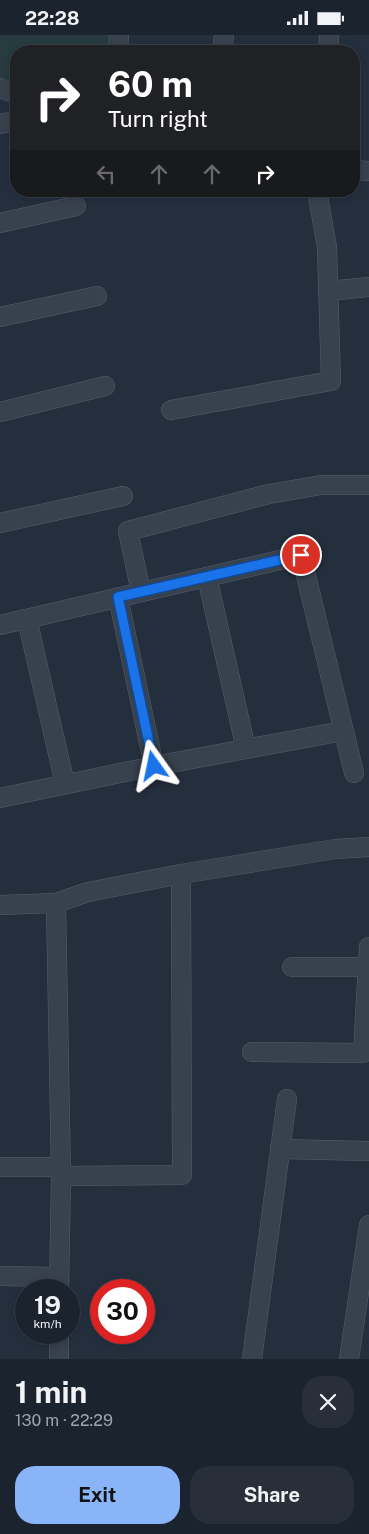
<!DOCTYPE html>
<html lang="en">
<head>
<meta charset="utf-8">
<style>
	body { margin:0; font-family:"Public Sans",sans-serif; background:#282f3a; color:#f1f3f6; height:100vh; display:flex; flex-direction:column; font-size:19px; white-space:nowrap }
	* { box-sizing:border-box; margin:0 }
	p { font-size:16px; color:#a0a4aa }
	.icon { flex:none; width:28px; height:28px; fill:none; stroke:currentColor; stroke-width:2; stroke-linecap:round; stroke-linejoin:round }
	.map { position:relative; height:1324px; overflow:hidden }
	.side { display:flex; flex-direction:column; background:#1b232e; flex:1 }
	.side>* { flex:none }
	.banner { position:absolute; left:10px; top:10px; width:350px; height:152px; border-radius:20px; box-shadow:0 2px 8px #0003,0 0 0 1px #39404a; background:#202124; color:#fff; overflow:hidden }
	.speed { position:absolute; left:15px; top:1244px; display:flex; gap:10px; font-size:25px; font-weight:700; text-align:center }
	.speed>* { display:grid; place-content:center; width:65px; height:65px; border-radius:50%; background:#1b232e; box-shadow:0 2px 8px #0003,0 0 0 1px #39404a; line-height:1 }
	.speed small { font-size:12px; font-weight:400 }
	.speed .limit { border:8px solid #d22; background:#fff; color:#111 }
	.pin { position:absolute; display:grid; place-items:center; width:42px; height:42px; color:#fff; margin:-21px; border:2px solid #fff; border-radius:50%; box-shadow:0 1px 5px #0007 }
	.me { position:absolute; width:55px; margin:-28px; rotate:348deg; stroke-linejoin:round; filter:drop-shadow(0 0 4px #0008) }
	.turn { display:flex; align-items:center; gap:18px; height:105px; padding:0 15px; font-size:22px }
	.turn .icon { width:65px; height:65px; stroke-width:2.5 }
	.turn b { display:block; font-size:35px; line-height:42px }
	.lanes { display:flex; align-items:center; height:48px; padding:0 15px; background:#0003; justify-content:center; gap:25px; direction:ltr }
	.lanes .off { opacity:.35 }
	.round { display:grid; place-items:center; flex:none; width:52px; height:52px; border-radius:20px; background:#282f3a }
	.head { display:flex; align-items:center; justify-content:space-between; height:85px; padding:0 15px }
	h1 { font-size:30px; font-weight:700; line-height:38px }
	.button { display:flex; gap:10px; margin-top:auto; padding:10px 15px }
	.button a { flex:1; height:58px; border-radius:20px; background:#8ab4f8; color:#111; font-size:20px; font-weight:700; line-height:58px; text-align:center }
	.button a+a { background:#282f3a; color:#f1f3f6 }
	.status { display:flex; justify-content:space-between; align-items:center; height:35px; padding:0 25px; background:#1b232e; direction:ltr }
	.status svg { height:14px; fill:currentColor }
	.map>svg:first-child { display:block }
	.green { fill:#263c3f }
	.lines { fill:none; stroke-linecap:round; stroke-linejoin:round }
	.minor-casing { stroke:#565f6c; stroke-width:20 }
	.minor { stroke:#38414e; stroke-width:19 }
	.route-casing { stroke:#114b97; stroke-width:12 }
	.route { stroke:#1a73e8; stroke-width:9 }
</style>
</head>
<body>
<div class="status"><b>22:28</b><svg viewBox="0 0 49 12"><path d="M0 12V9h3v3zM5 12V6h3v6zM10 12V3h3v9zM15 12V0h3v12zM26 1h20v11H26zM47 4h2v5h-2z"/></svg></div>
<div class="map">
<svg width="369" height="1324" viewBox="0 0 369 1324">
	<rect width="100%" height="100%" fill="#242f3e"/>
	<!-- green -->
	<path class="green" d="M0,0H119L118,16H16V59L0,53Z"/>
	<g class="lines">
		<defs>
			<g id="minor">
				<path d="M118,16L119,0"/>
				<path d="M222,16L224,0"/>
				<path d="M328,16L329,0"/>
				<path d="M0,53L16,59"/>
				<path d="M0,89L16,86"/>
				<path d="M354,135L369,136"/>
				<path d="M0,188L76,171"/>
				<path d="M328,256L369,252"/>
				<path d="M0,282L97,261"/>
				<path d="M171,375L331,346L327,212L317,156"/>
				<path d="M0,377L105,351"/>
				<path d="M0,488L123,461"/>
				<path d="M207,542L246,714"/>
				<path d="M141,557L128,496L269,459L321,450H369"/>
				<path d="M118,562L154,731"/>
				<path d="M27,584L65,749"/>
				<path d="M0,590L301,520L354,738"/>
				<path d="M0,763L154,731L343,696"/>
				<path d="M56,868L61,1141L59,1255"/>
				<path d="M0,870L56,868L88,857L181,839L335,814L369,812"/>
				<path d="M292,932H368"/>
				<path d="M252,1017L363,1018L369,912"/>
				<path d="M280,1114L369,1116"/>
				<path d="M0,1132H60"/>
				<path d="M61,1141L182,1140L181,839"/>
				<path d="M0,1241L59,1242"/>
				<path d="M59,1324V1298"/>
				<path d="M252,1324L287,1064"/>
				<path d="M349,1324L369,1190"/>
			</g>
		</defs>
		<!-- minor casing -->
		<use href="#minor" class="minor-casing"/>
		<!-- minor -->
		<use href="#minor" class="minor"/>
	</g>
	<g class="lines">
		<defs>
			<path id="route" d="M154,731L118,562L301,520"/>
		</defs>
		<!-- route casing -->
		<use href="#route" class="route-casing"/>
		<!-- route -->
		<use href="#route" class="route"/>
	</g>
</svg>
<div class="speed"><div>19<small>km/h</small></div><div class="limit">30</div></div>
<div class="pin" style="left:301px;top:520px;background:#d93025"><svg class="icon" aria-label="arrive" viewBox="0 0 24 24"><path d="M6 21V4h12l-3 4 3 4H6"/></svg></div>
<svg class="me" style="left:154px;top:731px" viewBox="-20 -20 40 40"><path d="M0-17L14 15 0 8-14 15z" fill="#1a73e8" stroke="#fff" stroke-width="4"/></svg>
<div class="banner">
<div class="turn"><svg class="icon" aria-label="right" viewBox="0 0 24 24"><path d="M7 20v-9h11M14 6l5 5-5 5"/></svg><div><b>60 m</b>Turn right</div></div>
<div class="lanes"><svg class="icon off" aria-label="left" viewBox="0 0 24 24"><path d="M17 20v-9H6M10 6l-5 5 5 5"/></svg><svg class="icon off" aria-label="ahead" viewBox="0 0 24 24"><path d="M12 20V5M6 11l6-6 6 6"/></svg><svg class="icon off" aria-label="ahead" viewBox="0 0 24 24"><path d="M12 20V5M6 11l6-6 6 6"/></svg><svg class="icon" aria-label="right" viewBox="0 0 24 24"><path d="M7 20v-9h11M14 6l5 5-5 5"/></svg></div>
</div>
</div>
<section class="side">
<div class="head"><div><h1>1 min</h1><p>130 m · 22:29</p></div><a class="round"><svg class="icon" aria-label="close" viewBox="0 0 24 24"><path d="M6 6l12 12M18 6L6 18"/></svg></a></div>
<div class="button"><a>Exit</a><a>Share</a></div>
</section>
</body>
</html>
